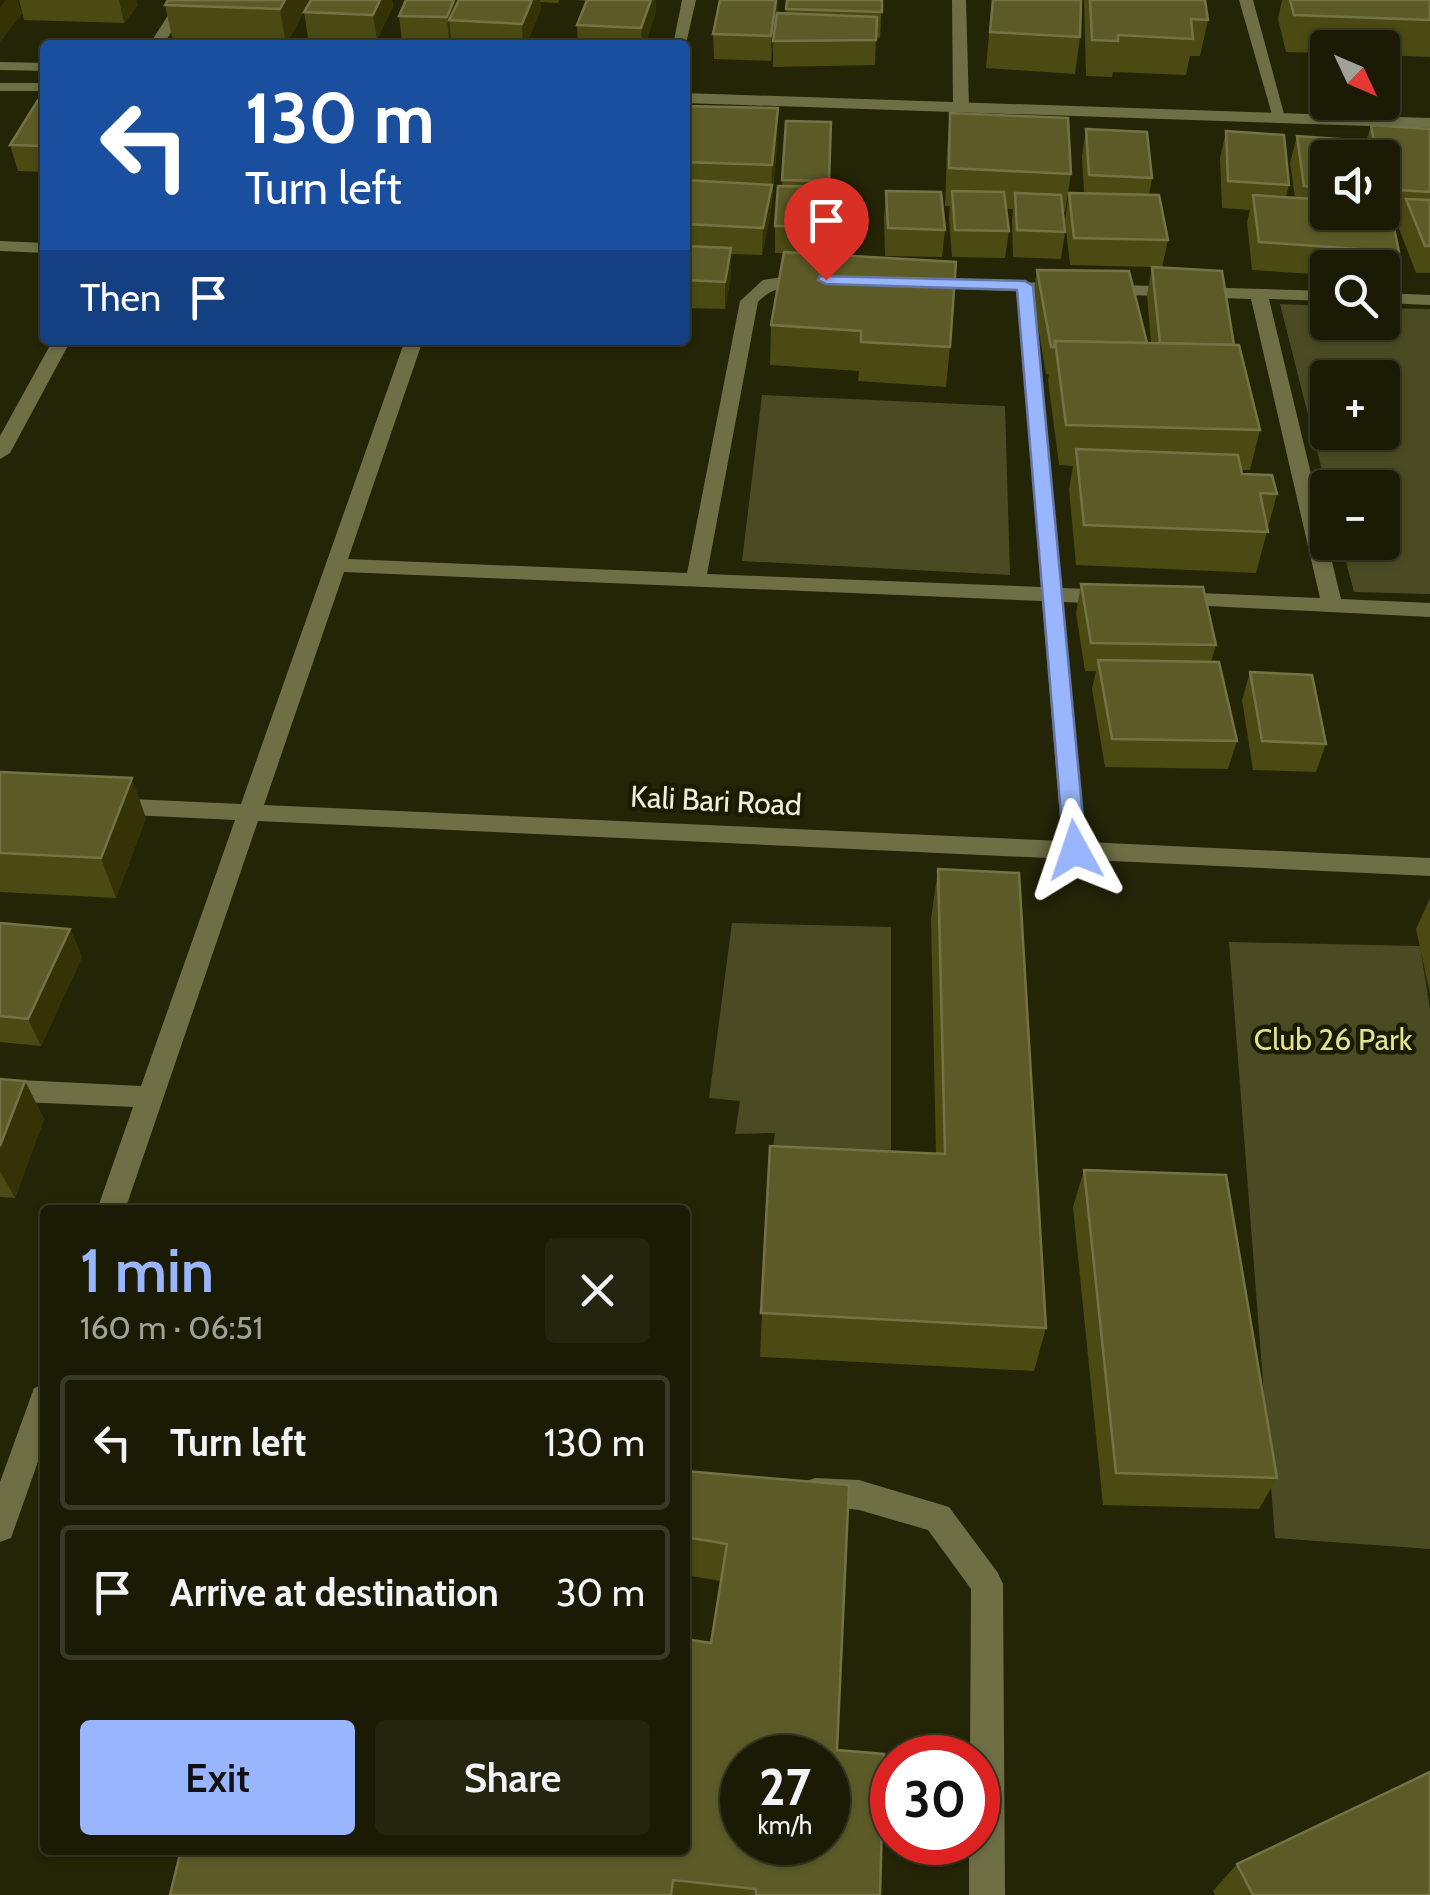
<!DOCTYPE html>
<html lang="en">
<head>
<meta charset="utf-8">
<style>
	body { margin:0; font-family:Cabin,sans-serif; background:#24240f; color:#f1f3f6; height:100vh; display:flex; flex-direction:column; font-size:38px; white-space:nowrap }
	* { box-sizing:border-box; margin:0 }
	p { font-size:32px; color:#a0a19a }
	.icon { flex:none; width:55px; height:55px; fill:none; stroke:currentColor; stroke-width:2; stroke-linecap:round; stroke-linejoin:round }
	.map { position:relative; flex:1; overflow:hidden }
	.side { position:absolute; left:40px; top:1205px; width:650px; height:650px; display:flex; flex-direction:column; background:#1b1b05; border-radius:10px; box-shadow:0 2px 8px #0004,0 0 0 2px #393927 }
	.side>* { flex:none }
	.top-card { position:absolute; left:40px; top:40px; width:650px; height:305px; border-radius:10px; box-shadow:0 2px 8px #0004,0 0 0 2px #393927; background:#1a4fa0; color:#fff; overflow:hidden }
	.needle { width:65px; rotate:134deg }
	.controls { position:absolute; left:1310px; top:30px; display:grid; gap:20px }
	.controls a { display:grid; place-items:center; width:90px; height:90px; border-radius:10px; background:#1b1b05; box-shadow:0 2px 8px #0004,0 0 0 2px #393927; font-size:50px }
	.speed { position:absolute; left:720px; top:1735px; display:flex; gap:20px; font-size:50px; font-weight:700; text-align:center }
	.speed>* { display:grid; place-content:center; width:130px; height:130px; border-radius:50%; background:#1b1b05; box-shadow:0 2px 8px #0004,0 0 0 2px #393927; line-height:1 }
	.speed small { font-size:25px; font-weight:400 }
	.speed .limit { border:15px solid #d22; background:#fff; color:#111 }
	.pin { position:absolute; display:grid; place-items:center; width:85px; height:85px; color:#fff; margin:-102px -42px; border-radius:50% 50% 50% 0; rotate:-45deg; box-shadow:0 0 10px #0007 }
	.pin .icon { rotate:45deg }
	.me { position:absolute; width:110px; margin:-55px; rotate:355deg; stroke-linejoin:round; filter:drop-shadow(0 0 8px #0008) }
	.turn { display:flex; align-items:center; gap:35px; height:210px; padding:0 40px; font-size:45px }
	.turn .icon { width:130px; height:130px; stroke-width:2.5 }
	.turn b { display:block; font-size:70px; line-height:85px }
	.then { display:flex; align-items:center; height:95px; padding:0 40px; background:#0003; gap:20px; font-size:38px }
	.round { display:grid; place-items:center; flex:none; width:105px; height:105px; border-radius:10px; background:#24240f }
	.headline { display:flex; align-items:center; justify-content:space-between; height:170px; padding:0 40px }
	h1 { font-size:60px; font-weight:600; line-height:75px; color:#99b5fd }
	.button { display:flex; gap:20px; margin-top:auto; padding:20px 40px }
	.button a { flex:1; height:115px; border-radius:10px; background:#99b5fd; color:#111; font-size:40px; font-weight:600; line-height:115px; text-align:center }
	.button a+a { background:#24240f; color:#f1f3f6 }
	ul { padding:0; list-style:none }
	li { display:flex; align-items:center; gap:30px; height:135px; margin:0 20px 15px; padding:0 20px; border:5px solid #393927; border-radius:10px }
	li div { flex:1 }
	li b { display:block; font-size:38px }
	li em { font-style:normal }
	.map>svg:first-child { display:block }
	.green { fill:#4b4b23; fill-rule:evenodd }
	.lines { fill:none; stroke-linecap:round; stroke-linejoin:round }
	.minor { fill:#6e6f45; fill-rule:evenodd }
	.tertiary { fill:#6e6f45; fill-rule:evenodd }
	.wall { fill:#4a4a12 }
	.shaded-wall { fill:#343305 }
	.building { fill:#5c5b28; stroke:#737345; stroke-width:2.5; fill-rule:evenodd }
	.route { fill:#99b5fd; stroke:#6376a4; stroke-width:2.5 }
	.labels { text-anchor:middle; stroke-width:9; stroke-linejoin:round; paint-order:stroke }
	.street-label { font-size:30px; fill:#eff0df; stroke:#1b1b00 }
	.park-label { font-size:30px; fill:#e2e391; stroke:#1b1b00 }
</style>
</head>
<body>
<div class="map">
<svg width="1430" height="1895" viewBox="0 0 1430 1895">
	<rect width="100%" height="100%" fill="#242407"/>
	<!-- green -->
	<g class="green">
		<path d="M1280,304L1327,306L1328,322H1382L1383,308L1430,309V594L1354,592L1341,543L1382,542V488L1327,490ZM1328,378H1382V432H1328Z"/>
		<path d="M762,395L1005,406L1010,575L742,561Z"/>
		<path d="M732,923L891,927V1199L771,1161L775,1133L735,1134L740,1101L709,1098Z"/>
		<path d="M1229,942L1420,946L1430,1009V1549L1275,1538Z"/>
	</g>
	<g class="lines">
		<!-- minor -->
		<g class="minor">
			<path d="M178,0H192L163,45H149Z"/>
			<path d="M682,0H696L685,48L673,45Z"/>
			<path d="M952,0H966L969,107L961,112L953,107Z"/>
			<path d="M1239,0H1253L1286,121L1273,118Z"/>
			<path d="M0,241L45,243V253L0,251Z"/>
			<path d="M802,274L821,279C801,293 781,278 758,302L707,574L1041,587L1017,291L922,288L916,287V279L1328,291V301L1269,299L1341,599L1430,603V617L1168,604V594L1175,592L1320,598L1251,299L1034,292L1062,588L1110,590L1120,597L1110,604L1063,602L1086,842L1430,858V876L258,821L125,1210H97L133,1107L0,1101V1079L141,1086L235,820L110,814L98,806L110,798L241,804L405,340H423L348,559L687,573L740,301L763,280ZM344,572L1042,601L1062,841L264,805Z"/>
			<path d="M1382,293L1430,295V305L1382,303Z"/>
			<path d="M53,340H71L10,453L0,459V436Z"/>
			<path d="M45,1384V1442L11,1538L0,1542V1482L34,1388Z"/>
			<path d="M815,1478L859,1480L949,1507L998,1573L1003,1584L1005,1895H969V1842H978V1758H970L971,1589L928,1530L859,1510L804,1504L799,1493L804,1482Z"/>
		</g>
		<!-- tertiary -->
		<g class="tertiary">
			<path d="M0,62L45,63V71L0,70Z"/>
			<rect x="0" y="83" width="45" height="8"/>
			<path d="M685,93L1430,118V128L685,103Z"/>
		</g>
	</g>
	<!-- wall -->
	<g class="wall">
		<path d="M19,0H136L138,5L124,23L24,20Z"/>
		<path d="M311,0H392L393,6L377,40L308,38L304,12Z"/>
		<path d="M406,0H559L558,3L540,2L541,9L526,45H452L451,38L449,42L402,41L399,16Z"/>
		<path d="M575,0H656V11L645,45H578L577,25L586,1Z"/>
		<path d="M720,0H778L777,13L786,14L787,0H882L880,38L876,37L875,65L773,67V43L771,61L714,59L713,34Z"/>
		<path d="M992,0H1081L1080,37L1075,74L986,68Z"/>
		<path d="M1084,0H1205L1208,20L1200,56H1190L1186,75L1113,72L1112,77L1086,76Z"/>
		<path d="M1282,0H1430V57L1382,55V48H1328V53L1286,52L1278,19Z"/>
		<path d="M309,2L286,45L173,41L165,5Z"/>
		<path d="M45,100V172L18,171L10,145Z"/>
		<path d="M685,106L777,146L771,211L762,255L731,254V275L725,309L685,308Z"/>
		<path d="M950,113L1071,174L1065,212H1063L1065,232L1061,259L1013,257L1012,220L1013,209H1006L1009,231L1005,258L952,257L949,218L950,206H945L947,150Z"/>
		<path d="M786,121L831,122L828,187L834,227L833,254H803L950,347L946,387L858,381L859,371L770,365L771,325L784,253H775V226L782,186Z"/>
		<path d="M1371,125L1430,129V273H1416L1398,226L1401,218L1392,217L1399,252L1391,279L1382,278V268H1328V275L1252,270L1247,222L1250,210L1222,208L1220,158L1226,131L1289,185L1286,197L1295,198L1290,163L1297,136L1328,158V212H1382V158H1364L1363,152Z"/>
		<path d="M1086,129L1152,178L1149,195L1168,240L1162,268L1234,345L1260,430L1250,470H1241L1242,474L1277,494L1256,573L1076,565L1069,489L1073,466L1059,465L1048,380L1049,374H1046L1033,297L1037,270L1147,343H1151L1147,295L1152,267L1070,265L1065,220L1069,193H1084L1082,156Z"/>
		<path d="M886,191L945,230L942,257L885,256L884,218Z"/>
		<path d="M1081,584L1216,645L1211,662L1237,741L1228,769L1105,767L1092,689L1096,671H1085L1076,613Z"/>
		<path d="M1250,672L1326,744L1316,772L1253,770L1242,700Z"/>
		<path d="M0,772L146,818L116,898L0,892Z"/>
		<path d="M938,869L1046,1328L1034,1371L760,1357L770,1146L936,1154L931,919Z"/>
		<path d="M1430,898V994L1416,929Z"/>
		<path d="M0,923L70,929L82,957L41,1046L0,1042Z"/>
		<path d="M0,1079L25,1081L44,1119L15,1198L0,1197Z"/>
		<path d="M1084,1170L1277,1478L1259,1509L1103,1505L1073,1207Z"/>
		<path d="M685,1471L849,1485L837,1750L880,1895H170L685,1850L711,1643L721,1581L685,1575Z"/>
		<path d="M1237,1864L1430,1895H1215L1213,1891Z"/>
	</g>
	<!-- shaded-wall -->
	<g class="shaded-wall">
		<path d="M6,0H18L22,14L0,42V7Z"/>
		<path d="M119,0H136L138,5L124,23Z"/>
		<path d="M285,0H309V2L286,45L280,9Z"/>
		<path d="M380,0H392L393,6L377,40L373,15Z"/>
		<path d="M454,0H461L449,20L451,38L449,42L447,17Z"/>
		<path d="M532,0H540L541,9L526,45H523L522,24Z"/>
		<path d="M651,0H656V11L645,45H642L641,28Z"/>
		<path d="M776,0H778V11L771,61V36Z"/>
		<path d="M778,108L777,146L771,203L772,165Z"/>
		<path d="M772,185L771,211L762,255L763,228Z"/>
		<path d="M731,248V275L725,309V282Z"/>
		<path d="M132,778L146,818L116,898L101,858Z"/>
		<path d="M70,929L82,957L41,1046L28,1019Z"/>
		<path d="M25,1081L44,1119L15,1198L0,1171V1146Z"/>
	</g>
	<!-- building -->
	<g class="building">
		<path d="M168,0H285L280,9L165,5Z"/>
		<path d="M311,0H380L373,15L304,12Z"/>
		<path d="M406,0H454L447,17L399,16Z"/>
		<path d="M459,0H532L522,24L449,20Z"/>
		<path d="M587,0H651L641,28L577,25Z"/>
		<path d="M720,0H776L771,36L713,34Z"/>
		<path d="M787,0H882V12L786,9Z"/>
		<path d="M993,0H1081L1080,37L990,32Z"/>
		<path d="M1090,0H1205L1208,20L1191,19L1193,39L1118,35V41L1092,40Z"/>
		<path d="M1290,0H1430V20L1294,15Z"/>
		<path d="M777,13L877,17L876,40L773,41Z"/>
		<path d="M38,100H45V146L10,145Z"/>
		<path d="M685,106L778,108L772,165L685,162Z"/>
		<path d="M950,113L1068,118L1071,174L949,168Z"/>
		<path d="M786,121L831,122L829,181L782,180Z"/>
		<path d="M1371,125L1430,129V192L1382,189V158H1377Z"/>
		<path d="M1086,129L1147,132L1152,178L1089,175Z"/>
		<path d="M1226,131L1284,135L1289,185L1228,181Z"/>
		<path d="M1297,136L1352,140L1355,158H1328V188L1304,186Z"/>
		<path d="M685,180L772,185L763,228L685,224Z"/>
		<path d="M778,186L834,187V227L775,226Z"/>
		<path d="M886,191L941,192L945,230L888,228Z"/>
		<path d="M952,191L1004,192L1009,231L955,230Z"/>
		<path d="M1015,193L1061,195L1065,232L1017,230Z"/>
		<path d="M1069,193L1159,195L1168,240L1074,238Z"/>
		<path d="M1253,195L1328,200V212H1382V203L1389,204L1399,252L1259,242Z"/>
		<path d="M1406,199L1430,200V246H1425Z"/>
		<path d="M685,246L731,248L725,282L685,280Z"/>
		<path d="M784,252L956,262L950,347L861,342V331L771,325Z"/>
		<path d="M1152,267L1222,271L1234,345L1160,343Z"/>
		<path d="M1037,270L1129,271L1147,343L1055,341L1054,347H1051Z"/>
		<path d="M1055,341L1239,345L1260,430L1066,425Z"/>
		<path d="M1076,449L1238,455L1242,474L1272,475L1277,494L1260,493L1268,532L1084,525Z"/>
		<path d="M1081,584L1203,587L1216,645L1091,643Z"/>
		<path d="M1098,660L1219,662L1237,741L1112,739Z"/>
		<path d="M1250,672L1312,675L1326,744L1262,741Z"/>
		<path d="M0,772L132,778L101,858L0,853Z"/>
		<path d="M938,869L1019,873L1046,1328L761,1313L770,1146L945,1154Z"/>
		<path d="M0,923L70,929L28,1019L0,1016Z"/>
		<path d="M0,1079L25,1081L0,1146Z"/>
		<path d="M1084,1170L1226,1175L1277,1478L1116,1473Z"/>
		<path d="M685,1471L849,1485L837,1750L884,1754L880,1895H756V1889L673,1880L671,1895H170L181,1850H685V1639L711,1643L727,1544L685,1537ZM742,1758H828V1842H742Z"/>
		<path d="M1430,1772V1895H1253L1237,1864Z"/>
	</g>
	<!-- route -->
	<path class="route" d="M820,276L1025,281L1033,286L1086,850L1083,856L1075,858L1064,850L1017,290L826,284L818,280Z"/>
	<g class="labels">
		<!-- street labels -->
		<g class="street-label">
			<text transform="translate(716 801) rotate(3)" y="10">Kali Bari Road</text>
		</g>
		<!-- park labels -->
		<g class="park-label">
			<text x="1333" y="1050">Club 26 Park</text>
		</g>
	</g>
</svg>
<div class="controls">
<a><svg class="needle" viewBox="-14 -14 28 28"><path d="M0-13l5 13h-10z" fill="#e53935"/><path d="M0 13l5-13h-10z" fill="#a0a19a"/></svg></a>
<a><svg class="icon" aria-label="sound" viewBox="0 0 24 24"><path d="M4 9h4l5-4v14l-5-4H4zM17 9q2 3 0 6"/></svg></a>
<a><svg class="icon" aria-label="search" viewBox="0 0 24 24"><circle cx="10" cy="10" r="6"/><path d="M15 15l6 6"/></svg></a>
<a>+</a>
<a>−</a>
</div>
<div class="speed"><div>27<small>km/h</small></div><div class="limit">30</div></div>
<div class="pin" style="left:826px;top:280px;background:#d93025"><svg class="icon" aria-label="arrive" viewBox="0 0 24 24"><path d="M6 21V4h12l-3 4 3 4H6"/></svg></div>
<svg class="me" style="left:1075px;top:850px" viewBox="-20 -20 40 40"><path d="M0-17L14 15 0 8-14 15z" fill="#99b5fd" stroke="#fff" stroke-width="4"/></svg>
<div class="top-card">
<div class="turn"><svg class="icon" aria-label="left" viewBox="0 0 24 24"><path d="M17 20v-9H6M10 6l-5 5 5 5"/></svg><div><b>130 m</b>Turn left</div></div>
<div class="then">Then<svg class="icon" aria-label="arrive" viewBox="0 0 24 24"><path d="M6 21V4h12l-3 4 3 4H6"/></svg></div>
</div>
<section class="side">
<div class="headline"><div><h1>1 min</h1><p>160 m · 06:51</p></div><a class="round"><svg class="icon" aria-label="close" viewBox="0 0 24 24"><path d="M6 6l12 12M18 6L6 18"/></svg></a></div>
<ul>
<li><svg class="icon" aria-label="left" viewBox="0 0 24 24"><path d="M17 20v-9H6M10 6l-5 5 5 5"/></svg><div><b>Turn left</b></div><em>130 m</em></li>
<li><svg class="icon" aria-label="arrive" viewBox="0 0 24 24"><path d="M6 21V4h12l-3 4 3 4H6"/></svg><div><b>Arrive at destination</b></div><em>30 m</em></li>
</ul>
<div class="button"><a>Exit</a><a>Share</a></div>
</section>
</div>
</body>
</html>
